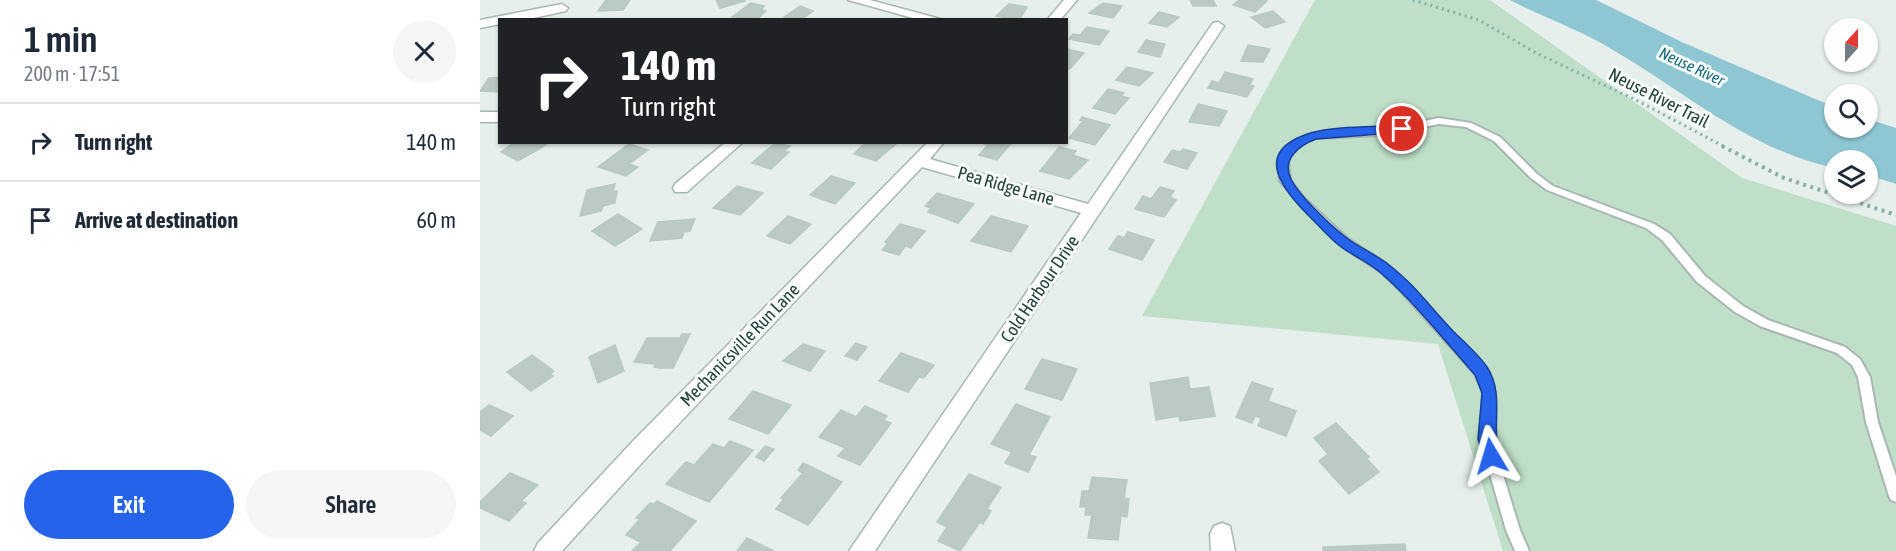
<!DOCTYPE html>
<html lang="en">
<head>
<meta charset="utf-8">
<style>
	body { margin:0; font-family:"Asap Condensed",sans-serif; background:#f6f6f7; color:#1f2937; height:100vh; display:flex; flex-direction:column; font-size:22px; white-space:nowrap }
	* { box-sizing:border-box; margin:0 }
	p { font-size:20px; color:#747a83 }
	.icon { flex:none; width:33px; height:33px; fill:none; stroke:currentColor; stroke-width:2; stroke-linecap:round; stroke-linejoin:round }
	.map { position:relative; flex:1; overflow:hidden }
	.details { display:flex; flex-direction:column; background:#fff; width:480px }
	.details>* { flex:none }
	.top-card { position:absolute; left:18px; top:18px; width:570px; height:126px; border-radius:0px; box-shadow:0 2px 4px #0004; background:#202124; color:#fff; overflow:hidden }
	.needle { width:39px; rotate:21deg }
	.buttons { position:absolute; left:1344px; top:18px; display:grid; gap:12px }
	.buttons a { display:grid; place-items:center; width:54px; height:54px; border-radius:50%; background:#fff; box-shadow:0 2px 4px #0004; font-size:30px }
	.pin { position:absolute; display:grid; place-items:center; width:51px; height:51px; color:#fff; margin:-26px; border:3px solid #fff; border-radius:50%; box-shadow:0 2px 6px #0007 }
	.me { position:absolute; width:66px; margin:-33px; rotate:353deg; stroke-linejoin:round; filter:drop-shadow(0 0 4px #0008) }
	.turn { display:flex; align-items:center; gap:21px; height:126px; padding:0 24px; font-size:27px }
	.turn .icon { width:78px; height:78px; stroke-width:2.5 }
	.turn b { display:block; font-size:42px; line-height:51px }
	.round { display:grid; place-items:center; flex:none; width:63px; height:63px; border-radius:32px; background:#f6f6f7 }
	.head { display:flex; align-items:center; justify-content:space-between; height:102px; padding:0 24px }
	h1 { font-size:36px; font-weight:600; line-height:45px }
	.button { display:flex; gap:12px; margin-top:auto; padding:12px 24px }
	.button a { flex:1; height:69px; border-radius:36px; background:#2563eb; color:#fff; font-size:24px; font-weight:600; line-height:69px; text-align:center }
	.button a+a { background:#f6f6f7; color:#1f2937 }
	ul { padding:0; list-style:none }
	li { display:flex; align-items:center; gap:18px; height:78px; padding:0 24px; border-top:2px solid #e0e1e3 }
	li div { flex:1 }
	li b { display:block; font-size:22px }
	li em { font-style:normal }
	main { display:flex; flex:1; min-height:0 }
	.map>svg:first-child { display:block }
	.green { fill:#bfdfc8 }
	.water { fill:#8ec7d3 }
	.building { fill:#bbcac4; stroke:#b8c9c2; stroke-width:1.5 }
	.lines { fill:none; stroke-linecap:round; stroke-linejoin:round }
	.lane-casing { stroke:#a8b7b2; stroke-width:4 }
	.street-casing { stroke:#a8b7b2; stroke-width:3 }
	.path-far1 { stroke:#86b2a5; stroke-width:3; stroke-dasharray:2 4; stroke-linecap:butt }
	.path { stroke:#86b2a5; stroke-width:4; stroke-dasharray:3 4.5; stroke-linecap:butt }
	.lane { fill:#fff; fill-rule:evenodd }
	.street { fill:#fff; fill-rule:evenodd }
	.route { fill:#2563eb; stroke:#184099; stroke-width:1.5 }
	.labels { text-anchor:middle; stroke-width:6; stroke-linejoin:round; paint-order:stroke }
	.far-water-label { font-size:16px; font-style:italic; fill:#1d6c7e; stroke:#f7fbf9 }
	.street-label { font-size:18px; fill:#24413a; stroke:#f7fbf9 }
</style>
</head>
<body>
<main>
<section class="details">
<div class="head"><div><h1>1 min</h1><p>200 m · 17:51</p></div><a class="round"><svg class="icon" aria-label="close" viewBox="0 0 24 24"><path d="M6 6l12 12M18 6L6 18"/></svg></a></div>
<ul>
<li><svg class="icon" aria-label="right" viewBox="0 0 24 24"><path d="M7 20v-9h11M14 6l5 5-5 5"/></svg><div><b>Turn right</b></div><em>140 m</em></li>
<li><svg class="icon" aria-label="arrive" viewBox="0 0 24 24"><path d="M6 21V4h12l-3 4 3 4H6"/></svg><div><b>Arrive at destination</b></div><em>60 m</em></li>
</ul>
<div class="button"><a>Exit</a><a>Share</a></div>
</section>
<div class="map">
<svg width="1416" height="551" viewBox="0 0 1416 551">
	<rect width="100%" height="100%" fill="#e6efeb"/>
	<!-- green -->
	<path class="green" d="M835,0H1010L1262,178L1416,226V551H1023L958,344L662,316Z"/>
	<!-- water -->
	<path class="water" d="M1030,0H1116L1204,43L1354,107V128H1388V119L1416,128V184L1388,175V160H1354V168C1270,150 1205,92 1133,50C1101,30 1064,18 1030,0Z"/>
	<!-- building -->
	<g class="building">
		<path d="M126,0H150L143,10L118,11Z"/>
		<path d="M236,0H264L265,1L240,8Z"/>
		<path d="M710,0H733L736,6H713Z"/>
		<path d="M759,0H784L787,1L775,12L753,5Z"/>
		<path d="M271,3L284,6L281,10L286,11L276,20L252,17Z"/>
		<path d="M623,3L642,6L633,18L609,13Z"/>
		<path d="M529,4L547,7L539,20L516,16Z"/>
		<path d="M320,6L333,11L321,20L304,17Z"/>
		<path d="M793,11L805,22L785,28L771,17Z"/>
		<path d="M679,12L699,17L687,27L669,23Z"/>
		<path d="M607,27L629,31L619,45L589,39L593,34L600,35Z"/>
		<path d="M666,40L685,44L680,57L658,52Z"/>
		<path d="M768,45L790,49L783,62L761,61Z"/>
		<path d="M586,49L604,53L590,69L586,68Z"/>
		<path d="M647,67L673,73L659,86L636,80Z"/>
		<path d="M745,72L773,79L769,85L774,86L767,97L728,88L732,81L739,83Z"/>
		<path d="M20,77V92L0,91L9,78Z"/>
		<path d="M628,89L644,93L641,96L649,98L635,114L613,108Z"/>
		<path d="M718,104L747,111L739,126L709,122Z"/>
		<path d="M602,117L630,125L615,145L589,138L603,121L600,120Z"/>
		<path d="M34,142H61L66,145L38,161L21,152Z"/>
		<path d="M386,142H411L416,144L396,161L374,154Z"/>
		<path d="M500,142H532L517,160L499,155L508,145Z"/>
		<path d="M295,143L310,146L304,151L309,152L291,169L272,163Z"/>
		<path d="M149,144L168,150L149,164L158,167L146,176L118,167Z"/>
		<path d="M579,147L596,151L593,155L608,160L589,179L560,171Z"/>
		<path d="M703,149L717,153L707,169L684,162L692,150L701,152Z"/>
		<path d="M351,176L375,183L355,204L330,195Z"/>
		<path d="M135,184L133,192L137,191L135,203L123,206L121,211L100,216L107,190Z"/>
		<path d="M257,186L283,193L260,215L233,208Z"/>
		<path d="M680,187L694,191L690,197L696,200L684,217L655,209L663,196L671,199Z"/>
		<path d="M457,193L494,204L478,223L448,212L451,208L445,206Z"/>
		<path d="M138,214L162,229L135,246L112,231Z"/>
		<path d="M308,216L331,224L310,244L287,236Z"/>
		<path d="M511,216L548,226L531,252L491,241Z"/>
		<path d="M215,219L210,231L204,232L202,238L170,241L178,222Z"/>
		<path d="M420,224L445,231L431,248L425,246L419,255L402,250L408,243L405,242Z"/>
		<path d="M648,232L674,240L662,260L629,249L638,236L644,238Z"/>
		<path d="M202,334H210L193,368H179L174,367L175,364L154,362L167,338H200Z"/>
		<path d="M376,343L387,347L377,360L365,356Z"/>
		<path d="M323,344L345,351L330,371L303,361Z"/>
		<path d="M135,345L144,371L118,383L109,357Z"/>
		<path d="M421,353L454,365L444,378L439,377L428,392L399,381Z"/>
		<path d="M52,355L74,371L70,374L73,376L51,391L27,372Z"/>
		<path d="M562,359L597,369L582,400L545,389Z"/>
		<path d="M708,377L710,389L729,387L735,416L700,421L699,416L676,420L670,383Z"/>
		<path d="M772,382L793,389L788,401L816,411L806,436L778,426L781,418L775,416L772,423L756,417Z"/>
		<path d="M273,391L311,405L288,434L249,419Z"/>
		<path d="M536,404L570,417L549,455L556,457L548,472L525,463L532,452L511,444Z"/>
		<path d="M9,405L33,416L11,436L0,430V412Z"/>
		<path d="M385,406L407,416L403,420L411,423L380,465L358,456L365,448L339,437L361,410L376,417Z"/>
		<path d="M856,423L889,457L886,458L899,472L869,494L839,461L848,454L834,438Z"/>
		<path d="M250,441L273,450L229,502L186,484L206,462L214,465L233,444L244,448Z"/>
		<path d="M285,446L294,449L284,461L276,457Z"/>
		<path d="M323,463L362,482L328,525L296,509L304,499L301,498L323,473L318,470Z"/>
		<path d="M30,473L58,485L41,501L46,503L29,521L0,508V502Z"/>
		<path d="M489,474L521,487L507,509L511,511L503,524L500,522L480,551L458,541L467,527L457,522Z"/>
		<path d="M612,477L647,480L644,498L649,499L647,517L641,516L638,540L608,538L612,515H605L606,507H600L602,491H609Z"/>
		<path d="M177,501L216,521L190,551H152L161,542L146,535L160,519L156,518L170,503L174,504Z"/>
		<path d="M267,538L294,551H257Z"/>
		<path d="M925,544L926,551H843V547Z"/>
	</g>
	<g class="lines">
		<defs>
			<path id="lane" d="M959,118L991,123L1020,137L1057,174L1073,186L1174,224L1190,234L1225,276L1263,306L1288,320L1365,347L1380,359L1390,377L1398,422L1416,476V502L1411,500L1409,496L1386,422L1378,377L1372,365L1357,353L1280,326L1255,312L1217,282L1182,240L1166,228L1067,190L1051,178L1014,141L986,127L959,124L903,135L836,138L823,143L813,151L808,160L810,180L824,198L868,239L908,265L924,280L1005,369L1015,393L1012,439L1040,530L1049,551H1035L1026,530L1000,439L1003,393L996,375L916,286L900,271L860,245L818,202L800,181L798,160L806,147L817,139L832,133L903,129Z"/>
			<g id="street">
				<path d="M368,0H390L464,20H440Z"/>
				<path d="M584,0H597L580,20H567Z"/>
				<path d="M82,4L88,8L86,11L44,20H20V24L0,28V20Z"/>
				<path d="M738,22L744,26L395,551H369L601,213L442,167L169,455L82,551H54L58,543L153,441L448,142H464L450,159L608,204L733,23Z"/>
				<rect x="0" y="112" width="20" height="10"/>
				<path d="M246,142H263L207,192H195L193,188L195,184Z"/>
				<path d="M742,523L750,526L755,551H731L730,534L734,526Z"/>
			</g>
		</defs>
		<!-- lane casing -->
		<use href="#lane" class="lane-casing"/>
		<!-- street casing -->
		<use href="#street" class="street-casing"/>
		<!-- path-far1 -->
		<path class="path-far1" d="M933,0L999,20L1056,53L1156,100L1245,147"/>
		<!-- path -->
		<path class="path" d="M1242,146L1304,178L1416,215"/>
		<!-- lane -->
		<use href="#lane" class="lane"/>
		<!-- street -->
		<use href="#street" class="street"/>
	</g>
	<!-- route -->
	<path class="route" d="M922,125L926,126V132L836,139C820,145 801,159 811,179C819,196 855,230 871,241C883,249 898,256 909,265C933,283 952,309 973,331C984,342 998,354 1007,367C1025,394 1011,427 1019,456L1017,461L1011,463L1005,461L998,439L1002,393L995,375C965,341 936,304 902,274C890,263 873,256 860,246C851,239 842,229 834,221C805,192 768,152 831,133C854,126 896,127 922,125Z"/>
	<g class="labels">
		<!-- far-water labels -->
		<g class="far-water-label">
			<text transform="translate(1212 66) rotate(25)" y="6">Neuse River</text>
		</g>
		<!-- street labels -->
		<g class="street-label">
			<text transform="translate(1179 98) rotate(27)" y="6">Neuse River Trail</text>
			<text transform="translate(526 186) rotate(16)" y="6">Pea Ridge Lane</text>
			<text transform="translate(560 289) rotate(-56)" y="6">Cold Harbour Drive</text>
			<text transform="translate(260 345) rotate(-46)" y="6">Mechanicsville Run Lane</text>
		</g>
	</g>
</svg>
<div class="buttons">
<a><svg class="needle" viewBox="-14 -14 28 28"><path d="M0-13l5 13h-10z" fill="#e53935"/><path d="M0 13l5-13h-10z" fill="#747a83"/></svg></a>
<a><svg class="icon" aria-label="search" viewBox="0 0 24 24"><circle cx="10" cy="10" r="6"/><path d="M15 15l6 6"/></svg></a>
<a><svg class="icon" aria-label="layers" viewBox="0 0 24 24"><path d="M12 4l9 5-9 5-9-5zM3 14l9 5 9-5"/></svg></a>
</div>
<div class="pin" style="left:922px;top:129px;background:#d93025"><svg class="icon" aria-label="arrive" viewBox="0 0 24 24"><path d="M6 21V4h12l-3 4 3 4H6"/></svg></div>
<svg class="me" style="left:1011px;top:456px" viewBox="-20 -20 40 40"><path d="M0-17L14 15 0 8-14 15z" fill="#2563eb" stroke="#fff" stroke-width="4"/></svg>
<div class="top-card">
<div class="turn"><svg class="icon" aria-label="right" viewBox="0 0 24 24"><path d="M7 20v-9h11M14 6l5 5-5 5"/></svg><div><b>140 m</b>Turn right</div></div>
</div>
</div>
</main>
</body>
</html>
